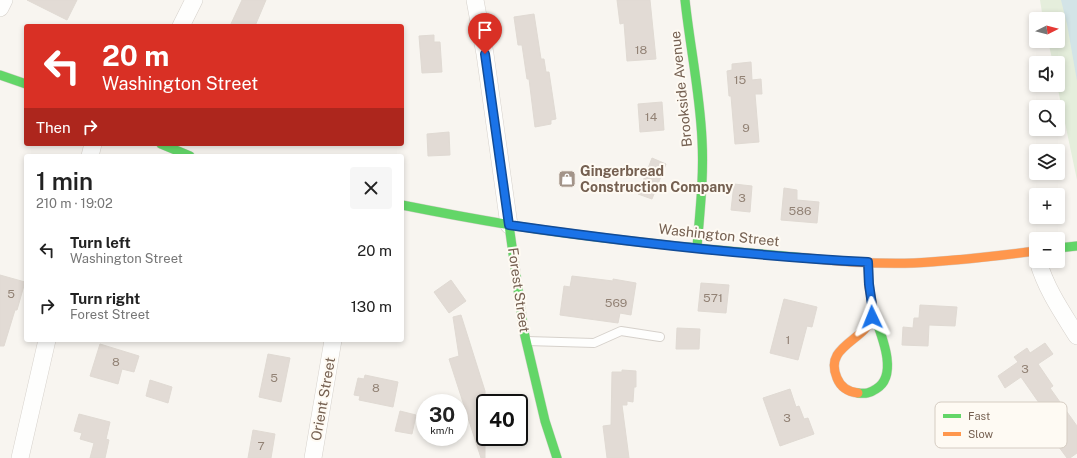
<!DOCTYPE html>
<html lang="en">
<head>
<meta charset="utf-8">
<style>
	body { margin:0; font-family:"Public Sans",sans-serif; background:#f6f6f6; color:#222; height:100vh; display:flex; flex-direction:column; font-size:15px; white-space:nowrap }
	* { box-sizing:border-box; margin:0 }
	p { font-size:13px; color:#767676 }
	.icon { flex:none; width:22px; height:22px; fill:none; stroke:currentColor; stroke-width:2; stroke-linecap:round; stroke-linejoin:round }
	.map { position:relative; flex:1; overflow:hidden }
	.details { position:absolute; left:24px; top:154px; width:380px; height:188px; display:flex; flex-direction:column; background:#fff; border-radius:4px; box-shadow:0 2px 6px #0003 }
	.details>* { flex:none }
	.banner { position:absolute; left:24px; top:24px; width:380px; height:122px; border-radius:4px; box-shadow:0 2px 6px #0003; background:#d93025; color:#fff; overflow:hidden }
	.needle { width:26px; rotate:84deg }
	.controls { position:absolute; left:1029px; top:12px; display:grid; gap:8px }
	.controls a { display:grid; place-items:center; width:36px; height:36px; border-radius:4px; background:#fff; box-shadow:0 2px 6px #0003; font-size:20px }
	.speed { position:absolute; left:416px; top:394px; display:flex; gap:8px; font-size:20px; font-weight:700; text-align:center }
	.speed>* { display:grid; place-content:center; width:52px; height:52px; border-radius:50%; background:#fff; box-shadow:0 2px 6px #0003; line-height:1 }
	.speed small { font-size:10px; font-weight:400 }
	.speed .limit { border:2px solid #111; border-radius:6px; background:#fff; color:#111 }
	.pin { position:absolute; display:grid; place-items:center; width:34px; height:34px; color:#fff; margin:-41px -17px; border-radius:50% 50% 50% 0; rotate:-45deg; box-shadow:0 0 4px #0007 }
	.pin .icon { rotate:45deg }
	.me { position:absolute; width:44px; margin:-22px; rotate:358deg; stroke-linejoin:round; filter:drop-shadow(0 0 3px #0008) }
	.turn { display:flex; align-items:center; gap:14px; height:84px; padding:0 12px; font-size:18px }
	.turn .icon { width:52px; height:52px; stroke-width:2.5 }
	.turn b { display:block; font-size:28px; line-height:34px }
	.then { display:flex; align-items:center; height:38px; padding:0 12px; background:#0003; gap:8px; font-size:15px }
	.round { display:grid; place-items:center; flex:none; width:42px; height:42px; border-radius:4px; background:#f6f6f6 }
	.head { display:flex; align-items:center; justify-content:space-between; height:68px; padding:0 12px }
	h1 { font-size:24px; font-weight:600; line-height:30px }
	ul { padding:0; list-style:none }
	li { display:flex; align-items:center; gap:12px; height:56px; padding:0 12px }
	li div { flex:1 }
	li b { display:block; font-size:15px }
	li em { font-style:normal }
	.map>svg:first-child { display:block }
	.green { fill:#e5eedc }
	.water { fill:#d3e4e7 }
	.building { fill:#e2dbd5; stroke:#e0dad3 }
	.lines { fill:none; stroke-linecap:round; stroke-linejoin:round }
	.lane-casing { stroke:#d6d1cb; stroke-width:10 }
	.street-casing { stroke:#d6d1cb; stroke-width:18 }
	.fast-casing { stroke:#d6d1cb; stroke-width:10 }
	.slow-casing { stroke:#d6d1cb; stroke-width:10 }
	.lane { stroke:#fefefd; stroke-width:8 }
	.street { stroke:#fefefd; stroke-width:17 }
	.fast { stroke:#63d668; stroke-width:9 }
	.slow { stroke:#ff974d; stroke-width:9 }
	.route-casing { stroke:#114b97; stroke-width:10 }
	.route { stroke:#1a73e8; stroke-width:7 }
	.labels { text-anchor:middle; stroke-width:4; stroke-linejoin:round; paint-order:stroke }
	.number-label { font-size:12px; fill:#928275 }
	.street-label { font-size:14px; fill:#756051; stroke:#fefaf3 }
	.poi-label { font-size:14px; font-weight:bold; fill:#756051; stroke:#fefaf3; text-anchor:start }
	.key { fill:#fefaf3; stroke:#d5ccc2; stroke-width:1 }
	.key-label { font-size:11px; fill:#756051 }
</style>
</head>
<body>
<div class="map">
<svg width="1077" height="458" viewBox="0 0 1077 458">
	<rect width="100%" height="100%" fill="#f8f5f0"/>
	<!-- green -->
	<path class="green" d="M1040,0H1077V180L1057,85L1058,63H1053L1048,41H1058V19H1043Z"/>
	<!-- water -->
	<path class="water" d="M1061,0H1077V81L1067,24Z"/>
	<!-- building -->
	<g class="building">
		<path d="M27,0H77L67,20Z"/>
		<path d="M242,0H266L255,26H230Z"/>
		<path d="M617,0H650L656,59L627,61L624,23L620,24Z"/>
		<path d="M534,14L541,59H544L546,72H549L556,119L551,120V124L535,127L529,79H527L522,45H518L514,17Z"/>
		<path d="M434,35V42H440L442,72L422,73L419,36Z"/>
		<path d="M751,62L752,80L761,79L762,94H755L759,142L735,144L731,96H729L727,71L732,70V64Z"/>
		<path d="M662,102L664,130L640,132L638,104Z"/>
		<path d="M449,132L450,155L428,156L427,134Z"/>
		<path d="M652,158L666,164L652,199L638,194Z"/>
		<path d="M734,184L752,186L750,212L731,210Z"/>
		<path d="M784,188L797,190V200L819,202L817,223L781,220Z"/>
		<path d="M0,275L25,282L17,310H15L4,346H0Z"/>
		<path d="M572,276L613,281V279L636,283L631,315L620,313L618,323L560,315L564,286L570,287Z"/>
		<path d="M451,280L466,301L449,313L434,292Z"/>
		<path d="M701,283L729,285L726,313L698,311Z"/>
		<path d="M784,299L817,307L812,327L807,326L798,360L770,353Z"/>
		<path d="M920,305L957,307L955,326L929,325L928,346L902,345L903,327L913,328L914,318H919Z"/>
		<path d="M461,315L485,391V458H481L449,359L459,356L453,317Z"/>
		<path d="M677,328L700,329L699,349H676Z"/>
		<path d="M1045,343L1053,354L1038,364L1053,386L1050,388L1077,426V453L1070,458H1067L1053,439L1047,443L1037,429L1051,420L1021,377L1005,388L998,376L1018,362L1014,357L1027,348L1030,353Z"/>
		<path d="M100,344L139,356L134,372L122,369L118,384L90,376Z"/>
		<path d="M268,354L290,358L281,402L259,397Z"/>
		<path d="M622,370L636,371V387H634L633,402L627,401V405H622L629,458H607L603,426L611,425L612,372H622Z"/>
		<path d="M365,375L398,382L393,407L359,400L360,396L354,395L358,378L364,379Z"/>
		<path d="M150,380L172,387L168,403L146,396Z"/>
		<path d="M790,389L796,407L799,406L804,419L808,418L814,434L780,446L763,398Z"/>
		<path d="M400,411L416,415L412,434L395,431Z"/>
		<path d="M79,414L110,422L106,439L109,440L105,458H90L94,443L80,439L82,433L74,431Z"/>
		<path d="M253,430L275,434L271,458H248Z"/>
	</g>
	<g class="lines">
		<defs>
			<path id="lane" d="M527,341L594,343L621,331L660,337"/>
			<g id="street">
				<path d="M475,0L485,54L509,225"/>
				<path d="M0,8L4,0"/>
				<path d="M181,26L194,0"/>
				<path d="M90,156L93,144"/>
				<path d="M1038,261C1046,289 1062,312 1077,336"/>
				<path d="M20,458L47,340"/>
				<path d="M313,458L333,340"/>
			</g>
			<g id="fast">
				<path d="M685,0C690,47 700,93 702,140C704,176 700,211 697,247"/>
				<path d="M0,75L26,84"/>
				<path d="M161,144L190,156"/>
				<path d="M402,205C447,214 491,222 536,229C626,242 716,250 807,258"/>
				<path d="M509,225L524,332L545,421L557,458"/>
				<path d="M1058,248L1077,246"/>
				<path d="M858,393C866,394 870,393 876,389C900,375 880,332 873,312"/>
			</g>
			<g id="slow">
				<path d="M807,258C842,262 878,264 914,263C955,261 995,256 1036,251"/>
				<path d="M858,393C849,392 841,388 837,378C823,346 865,341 872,317C875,307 870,296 869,286C868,278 869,270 868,262"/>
			</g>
		</defs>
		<!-- lane casing -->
		<use href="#lane" class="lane-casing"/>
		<!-- street casing -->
		<use href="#street" class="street-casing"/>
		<!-- fast casing -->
		<use href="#fast" class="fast-casing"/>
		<!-- slow casing -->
		<use href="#slow" class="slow-casing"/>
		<!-- lane -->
		<use href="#lane" class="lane"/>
		<!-- street -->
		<use href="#street" class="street"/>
		<!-- fast -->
		<use href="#fast" class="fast"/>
		<!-- slow -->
		<use href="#slow" class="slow"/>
	</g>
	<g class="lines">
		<defs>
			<path id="route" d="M485,54L509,225C628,242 749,256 868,262L869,284L873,312L872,317"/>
		</defs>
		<!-- route casing -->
		<use href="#route" class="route-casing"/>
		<!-- route -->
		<use href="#route" class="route"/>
	</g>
	<!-- icons -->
	<defs>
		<symbol id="shop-square" viewBox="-11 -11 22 22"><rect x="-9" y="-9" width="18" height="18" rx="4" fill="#a39489" stroke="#fefaf3"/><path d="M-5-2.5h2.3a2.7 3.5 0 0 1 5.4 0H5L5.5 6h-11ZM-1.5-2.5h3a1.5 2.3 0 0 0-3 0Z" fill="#fff"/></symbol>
	</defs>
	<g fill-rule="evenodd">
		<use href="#shop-square" x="557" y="169" width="20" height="20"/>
	</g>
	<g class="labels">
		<!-- number labels -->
		<g class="number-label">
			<text x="641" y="54">18</text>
			<text x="740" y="84">15</text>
			<text x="651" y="121">14</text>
			<text x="746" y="132">9</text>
			<text x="742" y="202">3</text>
			<text x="800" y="215">586</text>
			<text x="11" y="298">5</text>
			<text x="713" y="302">571</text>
			<text x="616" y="307">569</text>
			<text x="788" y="344">1</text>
			<text x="116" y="366">8</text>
			<text x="1025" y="373">3</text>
			<text x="274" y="382">5</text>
			<text x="376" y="392">8</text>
			<text x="787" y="422">3</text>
			<text x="261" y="450">7</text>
		</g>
		<!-- street labels -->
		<g class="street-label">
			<text transform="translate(681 89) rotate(-96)" y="5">Brookside Avenue</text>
			<text transform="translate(719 235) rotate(6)" y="5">Washington Street</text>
			<text transform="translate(519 290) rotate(82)" y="5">Forest Street</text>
			<text transform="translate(323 399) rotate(-80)" y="5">Orient Street</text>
		</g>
		<!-- poi labels -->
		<g class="poi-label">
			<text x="580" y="176">Gingerbread<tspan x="580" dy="16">Construction Company</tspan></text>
		</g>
	</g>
	<!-- legend -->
	<rect x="935" y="402" width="132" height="46" rx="6" class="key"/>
	<rect x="943" y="414" width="18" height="4" fill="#63d668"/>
	<rect x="943" y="432" width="18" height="4" fill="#ff974d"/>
	<g class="key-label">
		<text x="968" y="420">Fast</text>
		<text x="968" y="438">Slow</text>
	</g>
</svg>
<div class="controls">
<a><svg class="needle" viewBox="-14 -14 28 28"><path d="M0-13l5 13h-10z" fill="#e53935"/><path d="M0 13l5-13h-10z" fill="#767676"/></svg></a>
<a><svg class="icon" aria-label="sound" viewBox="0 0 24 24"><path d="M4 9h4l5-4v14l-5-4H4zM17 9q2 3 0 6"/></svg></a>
<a><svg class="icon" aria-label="search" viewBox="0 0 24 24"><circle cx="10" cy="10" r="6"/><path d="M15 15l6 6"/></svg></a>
<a><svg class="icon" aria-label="layers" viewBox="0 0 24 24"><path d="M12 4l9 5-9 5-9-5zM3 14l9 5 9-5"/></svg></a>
<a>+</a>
<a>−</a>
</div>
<div class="speed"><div>30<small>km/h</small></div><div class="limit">40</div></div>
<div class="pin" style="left:485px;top:54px;background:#d93025"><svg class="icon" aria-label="arrive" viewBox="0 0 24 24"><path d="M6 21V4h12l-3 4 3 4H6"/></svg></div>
<svg class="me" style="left:872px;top:317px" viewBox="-20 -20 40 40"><path d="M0-17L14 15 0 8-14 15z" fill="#1a73e8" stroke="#fff" stroke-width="4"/></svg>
<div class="banner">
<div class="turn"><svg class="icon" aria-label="left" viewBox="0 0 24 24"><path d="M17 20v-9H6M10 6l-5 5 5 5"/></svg><div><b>20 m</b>Washington Street</div></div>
<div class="then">Then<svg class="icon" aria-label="right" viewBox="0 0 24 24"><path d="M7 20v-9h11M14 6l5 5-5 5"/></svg></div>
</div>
<section class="details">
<div class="head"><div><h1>1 min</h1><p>210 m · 19:02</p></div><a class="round"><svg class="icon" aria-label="close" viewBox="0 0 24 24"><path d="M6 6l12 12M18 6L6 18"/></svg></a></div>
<ul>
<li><svg class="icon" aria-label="left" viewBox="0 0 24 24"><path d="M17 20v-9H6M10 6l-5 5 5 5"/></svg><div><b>Turn left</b><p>Washington Street</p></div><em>20 m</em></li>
<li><svg class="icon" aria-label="right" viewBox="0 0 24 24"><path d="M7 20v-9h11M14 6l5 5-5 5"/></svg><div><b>Turn right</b><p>Forest Street</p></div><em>130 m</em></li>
</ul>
</section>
</div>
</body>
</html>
